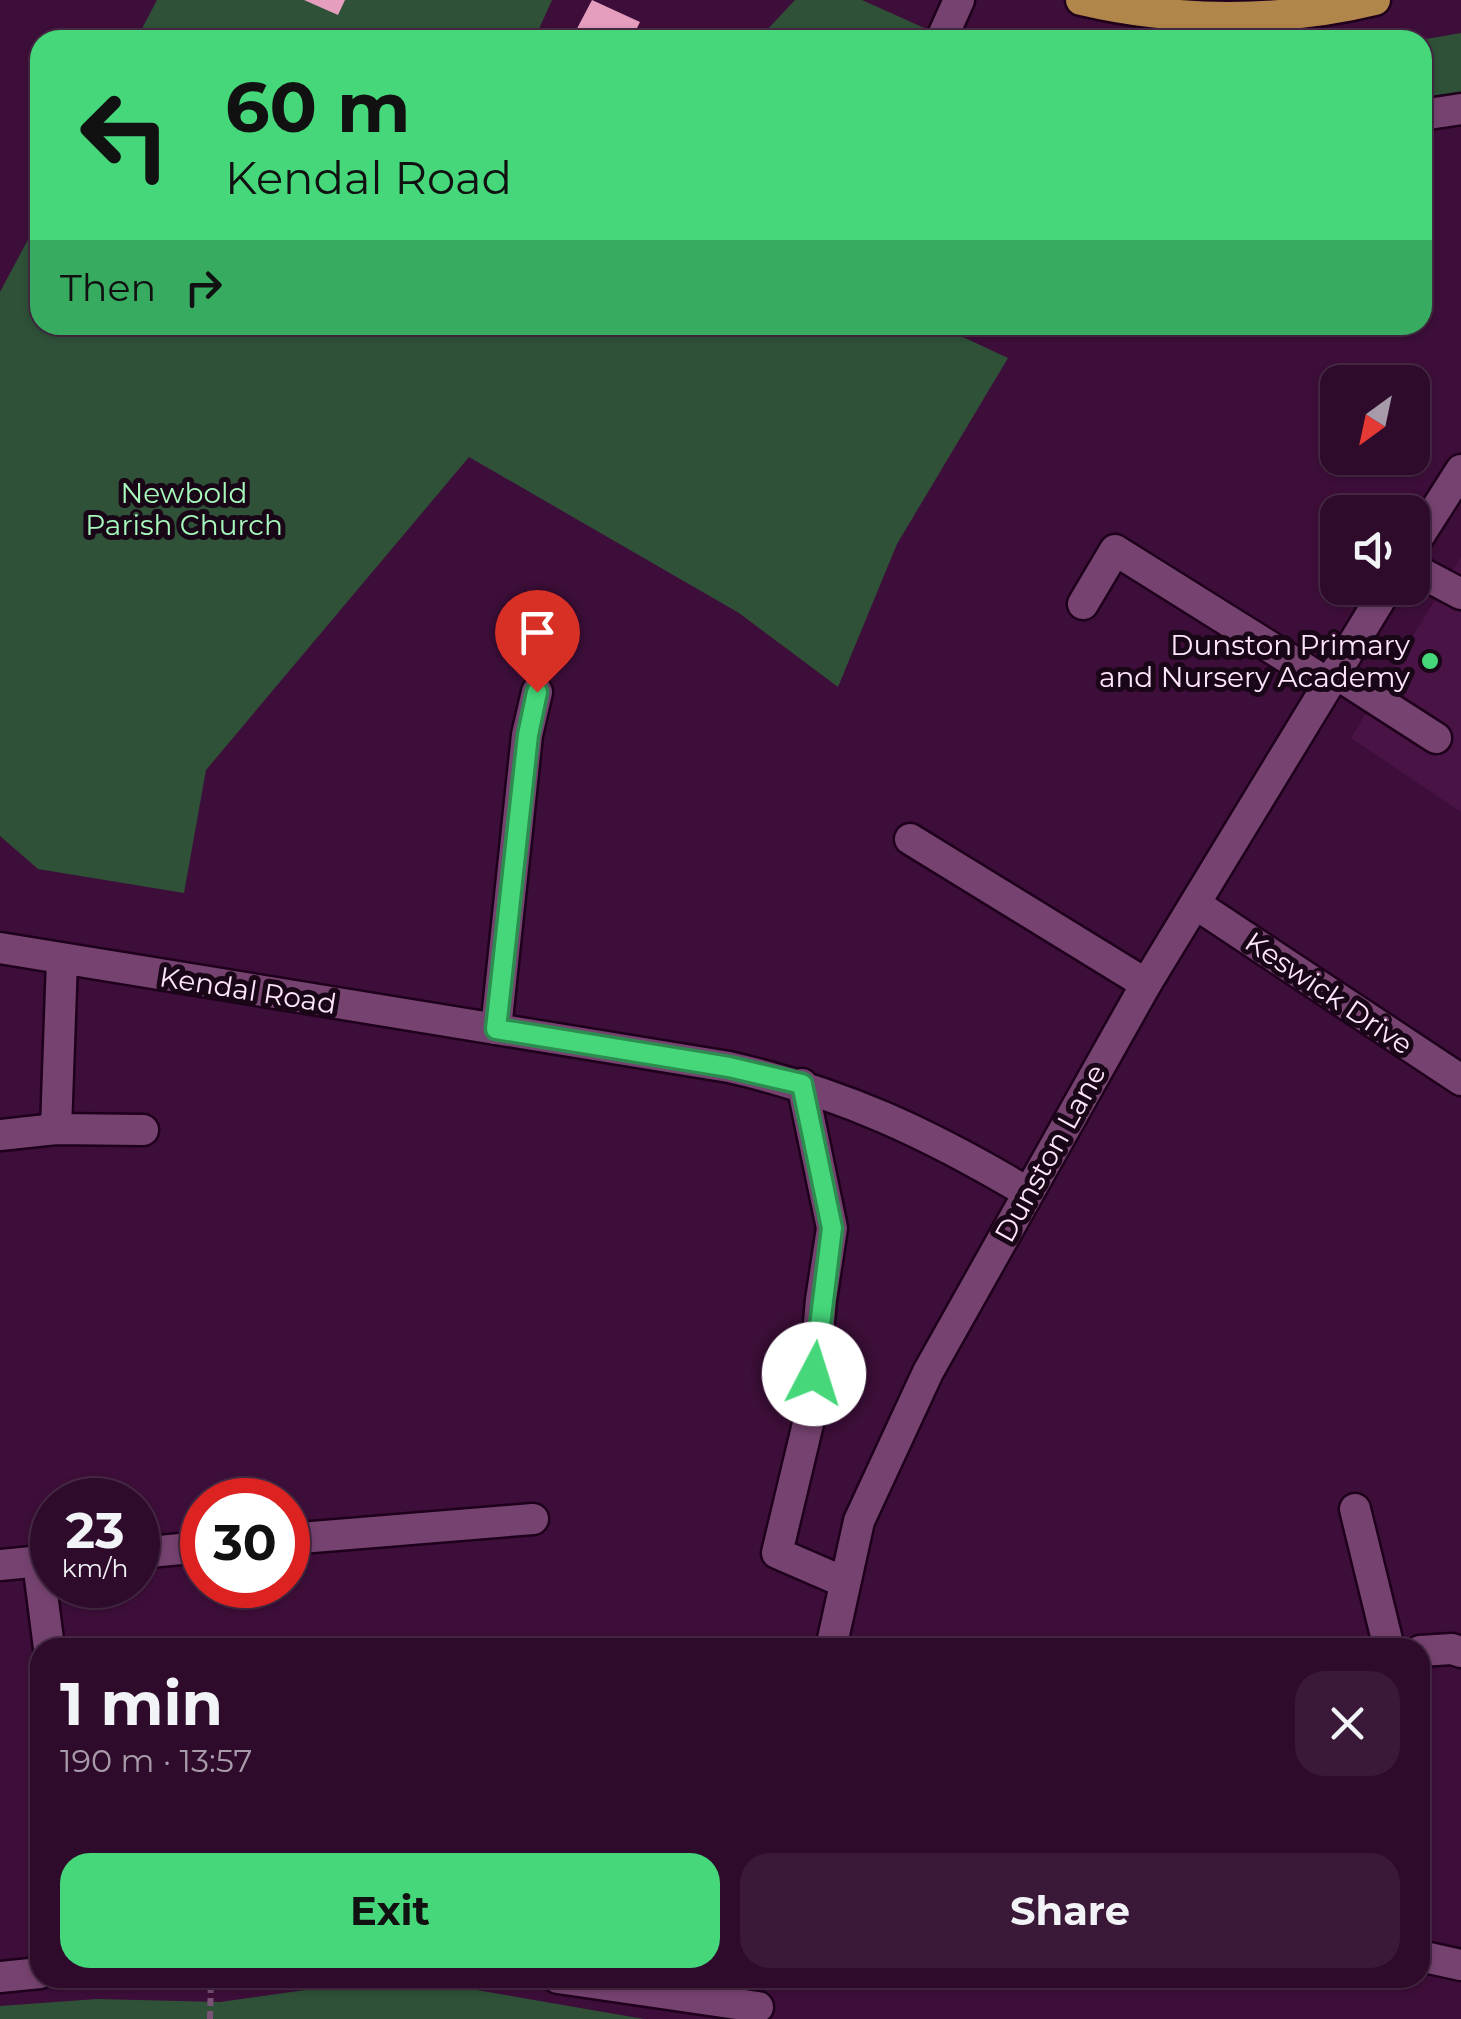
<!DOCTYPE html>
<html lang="en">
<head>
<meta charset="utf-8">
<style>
	body { margin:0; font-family:Montserrat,sans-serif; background:#3a1837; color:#f1f3f6; height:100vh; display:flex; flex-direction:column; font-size:38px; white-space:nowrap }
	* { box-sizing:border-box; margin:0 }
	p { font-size:32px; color:#a79aa9 }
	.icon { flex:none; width:55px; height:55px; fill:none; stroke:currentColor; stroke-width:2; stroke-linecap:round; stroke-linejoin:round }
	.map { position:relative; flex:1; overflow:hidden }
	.drawer { position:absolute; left:30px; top:1638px; width:1400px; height:350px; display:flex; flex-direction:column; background:#2e0a2b; border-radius:30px; box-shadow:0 2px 8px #0004,0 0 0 2px #492b47 }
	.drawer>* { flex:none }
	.banner { position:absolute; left:30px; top:30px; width:1402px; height:305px; border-radius:30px; box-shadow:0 2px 8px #0004,0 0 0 2px #492b47; background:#45d77a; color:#111; overflow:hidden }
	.needle { width:65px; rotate:213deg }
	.controls { position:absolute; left:1320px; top:365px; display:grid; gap:20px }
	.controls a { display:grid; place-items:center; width:110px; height:110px; border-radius:20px; background:#2e0a2b; box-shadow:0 2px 8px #0004,0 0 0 2px #492b47; font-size:50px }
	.speed { position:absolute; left:30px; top:1478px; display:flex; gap:20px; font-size:50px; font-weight:700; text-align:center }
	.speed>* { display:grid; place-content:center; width:130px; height:130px; border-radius:50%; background:#2e0a2b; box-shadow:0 2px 8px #0004,0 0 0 2px #492b47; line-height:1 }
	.speed small { font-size:25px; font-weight:400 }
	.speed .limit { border:15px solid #d22; background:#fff; color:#111 }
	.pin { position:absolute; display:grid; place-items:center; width:85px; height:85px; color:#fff; margin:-102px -42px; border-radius:50% 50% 50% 0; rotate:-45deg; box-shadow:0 0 10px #0007 }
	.pin .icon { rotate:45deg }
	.me { position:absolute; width:110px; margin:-55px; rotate:5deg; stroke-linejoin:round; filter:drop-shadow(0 0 8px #0008) }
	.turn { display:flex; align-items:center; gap:35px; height:210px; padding:0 30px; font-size:45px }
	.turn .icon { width:130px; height:130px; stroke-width:2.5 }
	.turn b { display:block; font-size:70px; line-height:85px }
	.then { display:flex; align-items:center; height:95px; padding:0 30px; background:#0003; gap:20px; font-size:38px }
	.round { display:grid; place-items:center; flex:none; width:105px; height:105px; border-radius:30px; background:#3a1837 }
	.headline { display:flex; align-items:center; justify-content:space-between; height:170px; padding:0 30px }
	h1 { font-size:60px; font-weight:700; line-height:75px }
	.primary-button { display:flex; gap:20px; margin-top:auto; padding:20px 30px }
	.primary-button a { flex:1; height:115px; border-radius:30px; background:#45d77a; color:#111; font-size:40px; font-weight:700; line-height:115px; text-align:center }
	.primary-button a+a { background:#3a1837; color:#f1f3f6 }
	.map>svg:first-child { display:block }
	.built { fill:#491445 }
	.green { fill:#2f5138 }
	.building { fill:#e59ebd }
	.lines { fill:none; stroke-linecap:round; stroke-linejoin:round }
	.minor-casing { stroke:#1f001c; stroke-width:35 }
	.major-casing { stroke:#1f001c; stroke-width:35 }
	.path { stroke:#7a5276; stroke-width:6; stroke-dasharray:8 5; stroke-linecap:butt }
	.minor { stroke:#764370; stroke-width:30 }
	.major { stroke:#b1864a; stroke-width:30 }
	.route-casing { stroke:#2d8c4f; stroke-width:25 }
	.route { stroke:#45d77a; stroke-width:18 }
	.poi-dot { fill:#45d77a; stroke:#190617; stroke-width:4 }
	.labels { text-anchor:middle; stroke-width:10; stroke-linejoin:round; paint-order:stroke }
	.park-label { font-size:28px; fill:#a6f8bb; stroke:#190617 }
	.poi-label { font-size:28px; fill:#fee5f9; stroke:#190617; text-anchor:end }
	.street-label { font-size:28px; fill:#fee5f9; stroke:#190617 }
</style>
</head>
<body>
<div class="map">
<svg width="1461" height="2019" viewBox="0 0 1461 2019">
	<rect width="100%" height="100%" fill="#3d0e39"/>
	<!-- built -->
	<path class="built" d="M1461,557V812L1351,738Z"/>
	<!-- green -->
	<g class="green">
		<path d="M157,0H552L534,40H136Z"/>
		<path d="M795,0H862L931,31L928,40H785L766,31Z"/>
		<path d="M1461,33V92L1423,97L1420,40Z"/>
		<path d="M40,217V325H937L1008,358L897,544L838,687L739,613L469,457L206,770L184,893L38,869L0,836V292Z"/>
		<path d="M389,1978H407L644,2019H0V2006L97,1999L220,2002Z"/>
	</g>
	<!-- building -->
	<g class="building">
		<path d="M304,0H345L338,15Z"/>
		<path d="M592,0L640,22L631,40H571Z"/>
	</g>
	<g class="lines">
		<defs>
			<g id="minor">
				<path d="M941,40L959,0"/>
				<path d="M1185,40L1187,16"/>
				<path d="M1422,115L1461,109"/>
				<path d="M1412,547L1461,470"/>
				<path d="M1412,568L1461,594"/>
				<path d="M1083,604L1115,550L1329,684"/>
				<path d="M1335,673L1436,738"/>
				<path d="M910,839L1146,984"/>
				<path d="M1197,905L1461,1080"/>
				<path d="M0,948L729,1067C842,1093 928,1133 1027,1192"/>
				<path d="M496,1029L527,735L537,692"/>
				<path d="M802,1084L832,1228L821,1300L811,1411L777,1553L844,1582"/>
				<path d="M56,1129L62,960"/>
				<path d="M0,1135L56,1129L143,1130"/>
				<path d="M1355,1509L1389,1648"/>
				<path d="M288,1539L533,1519"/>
				<path d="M138,1553L202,1547"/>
				<path d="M38,1562L49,1648"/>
				<path d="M0,1565L52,1560"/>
				<path d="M831,1648L859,1521L928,1372L1146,984L1387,588"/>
				<path d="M1420,1651L1452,1649L1461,1652"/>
				<path d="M1420,1956L1461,1965"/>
				<path d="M0,1977L40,1973"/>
				<path d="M558,1978L758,2007"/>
			</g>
			<path id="major" d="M1081,0C1174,22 1282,23 1375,0"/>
		</defs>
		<!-- minor casing -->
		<use href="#minor" class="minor-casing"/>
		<!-- major casing -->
		<use href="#major" class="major-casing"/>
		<!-- path -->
		<path class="path" d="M210,2019L211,1978"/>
		<!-- minor -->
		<use href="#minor" class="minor"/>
		<!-- major -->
		<use href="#major" class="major"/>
	</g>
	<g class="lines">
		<defs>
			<path id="route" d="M537,692L528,735L496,1029L729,1067L802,1084L832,1228L814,1374"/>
		</defs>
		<!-- route casing -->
		<use href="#route" class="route-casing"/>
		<!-- route -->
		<use href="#route" class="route"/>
	</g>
	<!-- markers -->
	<circle class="poi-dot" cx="1430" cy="661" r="10"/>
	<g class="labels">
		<!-- park labels -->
		<g class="park-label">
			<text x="184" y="503">Newbold<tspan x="184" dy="32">Parish Church</tspan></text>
		</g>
		<!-- poi labels -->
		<g class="poi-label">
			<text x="1410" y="655">Dunston Primary<tspan x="1410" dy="32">and Nursery Academy</tspan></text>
		</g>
		<!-- street labels -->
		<g class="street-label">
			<text transform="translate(248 990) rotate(9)" y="10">Kendal Road</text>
			<text transform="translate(1329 993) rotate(34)" y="10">Keswick Drive</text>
			<text transform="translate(1050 1153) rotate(-61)" y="10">Dunston Lane</text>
		</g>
	</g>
</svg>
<div class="controls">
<a><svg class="needle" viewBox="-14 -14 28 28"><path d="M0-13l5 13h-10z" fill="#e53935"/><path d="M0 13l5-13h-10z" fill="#a79aa9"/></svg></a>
<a><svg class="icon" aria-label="sound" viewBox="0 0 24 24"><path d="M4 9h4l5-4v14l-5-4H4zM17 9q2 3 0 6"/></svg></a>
</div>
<div class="speed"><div>23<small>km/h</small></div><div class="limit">30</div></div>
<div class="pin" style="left:537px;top:692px;background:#d93025"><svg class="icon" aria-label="arrive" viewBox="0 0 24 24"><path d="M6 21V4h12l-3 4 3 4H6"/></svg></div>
<svg class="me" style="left:814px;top:1374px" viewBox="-20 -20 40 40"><circle r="19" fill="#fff"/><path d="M0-13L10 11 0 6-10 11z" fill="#45d77a"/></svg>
<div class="banner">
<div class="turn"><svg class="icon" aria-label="left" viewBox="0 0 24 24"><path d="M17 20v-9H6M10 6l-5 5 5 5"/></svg><div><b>60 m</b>Kendal Road</div></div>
<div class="then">Then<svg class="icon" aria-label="right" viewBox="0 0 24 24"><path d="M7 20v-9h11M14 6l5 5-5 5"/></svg></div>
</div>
<section class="drawer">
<div class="headline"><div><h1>1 min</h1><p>190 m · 13:57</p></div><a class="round"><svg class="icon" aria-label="close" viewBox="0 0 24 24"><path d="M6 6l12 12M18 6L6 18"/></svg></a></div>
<div class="primary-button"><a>Exit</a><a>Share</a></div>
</section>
</div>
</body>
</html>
